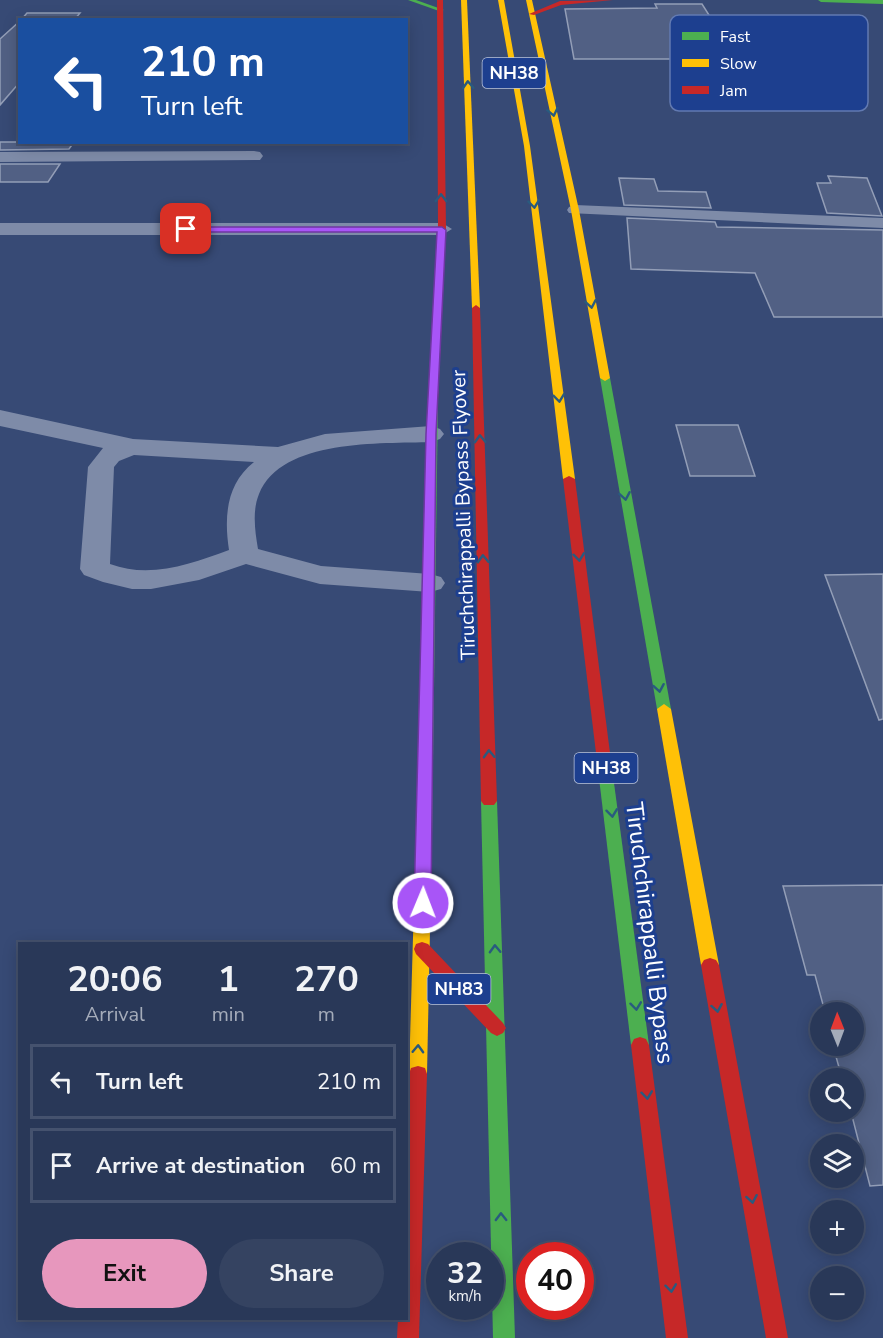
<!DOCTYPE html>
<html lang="en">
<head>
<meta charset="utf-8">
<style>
	body { margin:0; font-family:"Nunito Sans",sans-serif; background:#354361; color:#f1f3f6; height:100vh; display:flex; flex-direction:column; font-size:22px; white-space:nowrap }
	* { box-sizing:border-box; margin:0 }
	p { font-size:20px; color:#a5acba }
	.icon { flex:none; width:33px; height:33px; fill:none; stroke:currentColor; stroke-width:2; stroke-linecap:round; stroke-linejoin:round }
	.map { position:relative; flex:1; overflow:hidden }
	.details { position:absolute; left:18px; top:942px; width:390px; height:378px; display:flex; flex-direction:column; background:#293858; border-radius:0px; box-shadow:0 3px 15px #0003,0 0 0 2px #45526e }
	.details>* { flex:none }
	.banner { position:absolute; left:18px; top:18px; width:390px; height:126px; border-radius:0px; box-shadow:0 3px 15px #0003,0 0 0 2px #45526e; background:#1a4fa0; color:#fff; overflow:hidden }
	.needle { width:39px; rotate:359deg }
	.controls { position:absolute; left:810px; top:1002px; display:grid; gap:12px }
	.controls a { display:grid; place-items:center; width:54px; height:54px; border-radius:50%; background:#293858; box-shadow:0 3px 15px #0003,0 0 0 2px #45526e; font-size:30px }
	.speed { position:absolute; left:426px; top:1242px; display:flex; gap:12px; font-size:30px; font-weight:700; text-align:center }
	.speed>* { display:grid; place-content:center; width:78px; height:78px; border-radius:50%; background:#293858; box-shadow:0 3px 15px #0003,0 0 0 2px #45526e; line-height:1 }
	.speed small { font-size:15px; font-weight:400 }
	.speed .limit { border:9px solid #d22; background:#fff; color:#111 }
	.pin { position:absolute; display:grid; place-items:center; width:51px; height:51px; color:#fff; margin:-26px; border-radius:12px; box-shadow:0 3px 9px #0006 }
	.me { position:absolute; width:66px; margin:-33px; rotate:1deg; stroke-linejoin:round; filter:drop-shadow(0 0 4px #0008) }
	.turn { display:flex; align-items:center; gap:21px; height:126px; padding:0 24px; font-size:27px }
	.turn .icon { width:78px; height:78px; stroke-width:2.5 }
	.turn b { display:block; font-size:42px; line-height:51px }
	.eta { display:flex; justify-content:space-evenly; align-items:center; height:102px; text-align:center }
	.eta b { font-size:36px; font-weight:700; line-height:42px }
	.primary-button { display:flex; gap:12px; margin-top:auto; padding:12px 24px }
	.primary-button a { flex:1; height:69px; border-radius:36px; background:#e797bd; color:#111; font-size:24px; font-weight:700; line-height:69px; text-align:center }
	.primary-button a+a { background:#354361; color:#f1f3f6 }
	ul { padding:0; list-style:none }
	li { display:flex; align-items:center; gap:18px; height:75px; margin:0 12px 9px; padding:0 12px; border:3px solid #45526e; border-radius:0px }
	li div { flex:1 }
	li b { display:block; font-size:22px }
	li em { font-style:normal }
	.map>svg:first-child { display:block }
	.building { fill:#516084; stroke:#939eb7; stroke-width:1.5 }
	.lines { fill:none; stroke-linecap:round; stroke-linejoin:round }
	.lane { fill:#7e8ba8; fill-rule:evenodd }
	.street { fill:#7e8ba8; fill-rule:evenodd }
	.fast { fill:#4caf50; fill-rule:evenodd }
	.slow { fill:#ffc107; fill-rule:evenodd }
	.jam { fill:#c62828; fill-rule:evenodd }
	.oneway { stroke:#295b7f }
	.route { fill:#a855f7; stroke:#6d37a1; stroke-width:1.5 }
	.labels { text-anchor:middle; stroke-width:6; stroke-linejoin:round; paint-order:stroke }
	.shield { fill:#1d3f8f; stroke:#bbc5dd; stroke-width:1.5 }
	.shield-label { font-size:18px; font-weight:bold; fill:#fff }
	.street-label { font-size:20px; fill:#fff; stroke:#1d3f8f }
	.near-street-label { font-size:24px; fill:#fff; stroke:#1d3f8f }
	.key { fill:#1d3f8f; stroke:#6179b1; stroke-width:1.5 }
	.key-label { font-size:16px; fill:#fff }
</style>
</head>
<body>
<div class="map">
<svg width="883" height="1338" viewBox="0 0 883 1338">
	<rect width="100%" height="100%" fill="#374a75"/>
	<!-- building -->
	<g class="building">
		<path d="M655,4H702L737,59H574L565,9L657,8Z"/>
		<path d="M27,13H80L74,20H21Z"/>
		<path d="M20,21V82L0,105V39Z"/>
		<path d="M0,142H74L69,149L0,150Z"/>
		<path d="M0,164H60L48,182H0Z"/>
		<path d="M828,176L867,178L882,216L827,213L817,183H831Z"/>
		<path d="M619,178L654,179L658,191L706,192L711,208L624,205Z"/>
		<path d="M627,218L715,222L717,227L883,230V317H774L755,273L631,269Z"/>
		<path d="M676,425H738L755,476H690Z"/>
		<path d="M883,574V719L879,720L825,575Z"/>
		<path d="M883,885V1185L870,1186L851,1112H854V1078H842L833,1046H854V1012H825L815,975H807L783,886Z"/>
	</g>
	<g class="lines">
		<!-- lane -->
		<path class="lane" d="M575,205L883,218V228L569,213L567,210L569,207Z"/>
		<!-- street -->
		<g class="street">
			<path d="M254,151L260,152L263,156L260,160L0,162V152Z"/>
			<path d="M0,223H442L452,229L442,235H0Z"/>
			<path d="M0,410L133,439L278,447L325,434L431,426L440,429L444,434L440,439L431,442C381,444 282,438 259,494C252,511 255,531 258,549L321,566L430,574L441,577L445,583L441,589L430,592L320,584L246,564L199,580L151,589H132L103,582L84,575L80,569L88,467L103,448L0,426ZM134,455L254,462C226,484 224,517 229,550C191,564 150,579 110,564L114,467L119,461Z"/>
		</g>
		<!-- fast -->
		<g class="fast">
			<path d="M408,0H416L444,10L439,11Z"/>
			<path d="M818,0H883V4L821,2Z"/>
			<path d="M605,375L610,378L671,709L664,714L657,709L600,378Z"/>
			<path d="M433,396L438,399L432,835L430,839L424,841L418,839L416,835L428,399Z"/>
			<path d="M603,748L608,749L610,753L649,1045L646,1051L640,1053L634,1051L631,1045L596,753L598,749Z"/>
			<path d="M489,796L494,797L497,801L515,1338H493L481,801L484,797Z"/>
		</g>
		<!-- slow -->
		<g class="slow">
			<path d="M461,0H467L480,308L476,311L472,308Z"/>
			<path d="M498,0H504L530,146L575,479L569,482L563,479L524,146Z"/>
			<path d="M526,0H532L579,210L610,378L605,381L600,378L571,210Z"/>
			<path d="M664,704L671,709L719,965L716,970L710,972L704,970L701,965L657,709Z"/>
			<path d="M424,829L430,831L432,835L427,1074L425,1080L418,1082L411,1080L409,1074L416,835L418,831Z"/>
		</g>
		<!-- jam -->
		<g class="jam">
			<path d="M437,0H443L446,229L438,399L433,402L428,399L438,229Z"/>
			<path d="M613,0L561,5L534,15L529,14L560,1Z"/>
			<path d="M476,305L480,308L497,801L494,805H484L481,801L472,308Z"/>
			<path d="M569,476L575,479L610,753L608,757H598L596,753L563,479Z"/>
			<path d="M422,942L428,944L503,1023L506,1028L503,1033L497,1036L491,1033L416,954L414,949L416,944Z"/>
			<path d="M710,958L716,960L719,965L788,1338H766L701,965L704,960Z"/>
			<path d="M640,1037L646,1039L649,1045L688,1338H666L631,1045L634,1039Z"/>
			<path d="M418,1066L425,1068L427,1074L419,1338H397L398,1318H406V1124L409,1074L411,1068Z"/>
		</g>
	</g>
	<!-- one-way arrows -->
	<defs><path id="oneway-chevron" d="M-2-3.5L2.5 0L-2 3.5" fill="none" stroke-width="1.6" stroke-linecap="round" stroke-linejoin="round" transform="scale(1.5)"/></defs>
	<g class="oneway">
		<use href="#oneway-chevron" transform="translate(468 85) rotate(-93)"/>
		<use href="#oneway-chevron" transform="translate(553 112) rotate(78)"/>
		<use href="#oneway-chevron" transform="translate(441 198) rotate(-90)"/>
		<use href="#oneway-chevron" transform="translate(534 204) rotate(83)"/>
		<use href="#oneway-chevron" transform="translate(591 304) rotate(80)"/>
		<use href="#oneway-chevron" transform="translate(559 398) rotate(83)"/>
		<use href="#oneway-chevron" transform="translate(480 439) rotate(-92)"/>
		<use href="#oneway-chevron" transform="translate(625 496) rotate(80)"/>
		<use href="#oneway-chevron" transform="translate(579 557) rotate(83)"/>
		<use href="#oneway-chevron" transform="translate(483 559) rotate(-92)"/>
		<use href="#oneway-chevron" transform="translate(659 688) rotate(80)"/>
		<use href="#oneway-chevron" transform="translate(489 754) rotate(-92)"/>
		<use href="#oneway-chevron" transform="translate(612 813) rotate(83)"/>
		<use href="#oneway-chevron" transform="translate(495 949) rotate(-92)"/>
		<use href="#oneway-chevron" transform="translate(636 1006) rotate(83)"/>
		<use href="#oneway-chevron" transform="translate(717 1008) rotate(80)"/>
		<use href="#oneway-chevron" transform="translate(418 1049) rotate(-88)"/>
		<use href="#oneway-chevron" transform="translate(647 1095) rotate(83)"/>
		<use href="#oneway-chevron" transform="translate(752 1199) rotate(80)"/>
		<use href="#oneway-chevron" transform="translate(501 1217) rotate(-91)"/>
		<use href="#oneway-chevron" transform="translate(671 1288) rotate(83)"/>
	</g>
	<!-- route -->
	<path class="route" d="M183,227H442L446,230L436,434L431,903L428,908H417L414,903L426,434L437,232H186Z"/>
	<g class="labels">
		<!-- shield labels -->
		<g class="shield">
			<rect x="482.5" y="58" width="63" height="30" rx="4.5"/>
			<rect x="574.5" y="753" width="63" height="30" rx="4.5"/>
			<rect x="427.5" y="974" width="63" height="30" rx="4.5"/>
		</g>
		<g class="shield-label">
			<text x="514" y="79">NH38</text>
			<text x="606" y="774">NH38</text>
			<text x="459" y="995">NH83</text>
		</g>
		<!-- street labels -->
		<g class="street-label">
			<text transform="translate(463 515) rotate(-92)" y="7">Tiruchchirappalli Bypass Flyover</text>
		</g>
		<!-- near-street labels -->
		<g class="near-street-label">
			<text transform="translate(650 933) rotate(83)" y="8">Tiruchchirappalli Bypass</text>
		</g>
	</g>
	<!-- legend -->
	<rect x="670" y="15" width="198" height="96" rx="9" class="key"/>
	<rect x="682" y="32" width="27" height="8" fill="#4caf50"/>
	<rect x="682" y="59" width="27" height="8" fill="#ffc107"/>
	<rect x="682" y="86" width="27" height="8" fill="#c62828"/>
	<g class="key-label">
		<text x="720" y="42">Fast</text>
		<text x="720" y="69">Slow</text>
		<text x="720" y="96">Jam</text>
	</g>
</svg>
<div class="controls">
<a><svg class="needle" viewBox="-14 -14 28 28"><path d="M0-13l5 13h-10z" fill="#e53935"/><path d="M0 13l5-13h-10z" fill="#a5acba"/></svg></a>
<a><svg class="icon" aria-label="search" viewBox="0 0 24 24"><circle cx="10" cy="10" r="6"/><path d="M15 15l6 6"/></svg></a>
<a><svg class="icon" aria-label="layers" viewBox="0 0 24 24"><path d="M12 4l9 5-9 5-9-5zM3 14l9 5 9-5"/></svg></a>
<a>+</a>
<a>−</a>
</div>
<div class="speed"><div>32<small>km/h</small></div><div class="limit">40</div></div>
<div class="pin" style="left:186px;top:229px;background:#d93025"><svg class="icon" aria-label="arrive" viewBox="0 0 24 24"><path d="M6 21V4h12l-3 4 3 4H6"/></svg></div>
<svg class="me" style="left:423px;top:903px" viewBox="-20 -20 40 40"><circle r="17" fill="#a855f7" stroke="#fff" stroke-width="3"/><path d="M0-11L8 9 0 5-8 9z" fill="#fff"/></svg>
<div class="banner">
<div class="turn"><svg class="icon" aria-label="left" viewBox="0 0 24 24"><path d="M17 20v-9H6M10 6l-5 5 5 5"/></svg><div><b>210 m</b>Turn left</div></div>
</div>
<section class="details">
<div class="eta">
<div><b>20:06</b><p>Arrival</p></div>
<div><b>1</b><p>min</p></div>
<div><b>270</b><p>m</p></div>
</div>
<ul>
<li><svg class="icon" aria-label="left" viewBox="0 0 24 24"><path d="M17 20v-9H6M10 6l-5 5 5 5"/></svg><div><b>Turn left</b></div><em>210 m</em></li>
<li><svg class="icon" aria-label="arrive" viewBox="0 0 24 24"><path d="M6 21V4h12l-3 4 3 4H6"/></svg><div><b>Arrive at destination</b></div><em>60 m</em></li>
</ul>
<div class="primary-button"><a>Exit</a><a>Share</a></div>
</section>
</div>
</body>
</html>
